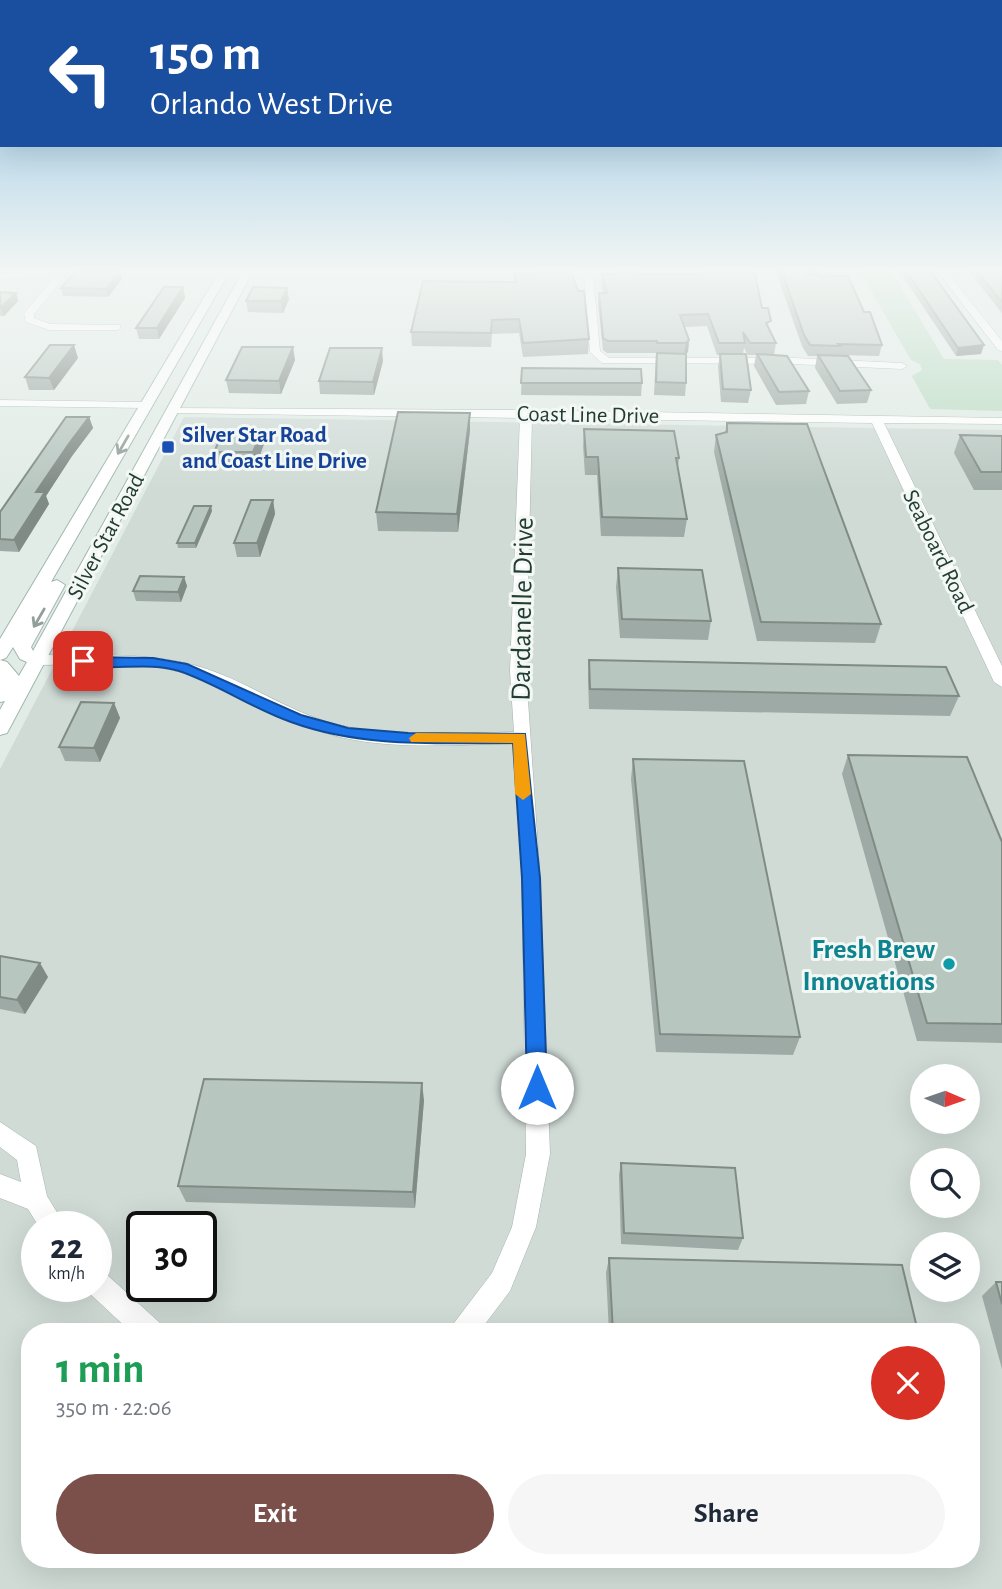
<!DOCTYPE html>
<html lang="en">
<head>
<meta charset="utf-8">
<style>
	body { margin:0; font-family:"Alegreya Sans",sans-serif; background:#f6f6f7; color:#1f2937; height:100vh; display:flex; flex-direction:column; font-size:26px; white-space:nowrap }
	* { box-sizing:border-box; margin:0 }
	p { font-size:23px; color:#747a83 }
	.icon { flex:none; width:38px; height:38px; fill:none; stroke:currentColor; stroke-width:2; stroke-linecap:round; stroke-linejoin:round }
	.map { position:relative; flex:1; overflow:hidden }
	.sheet { position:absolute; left:21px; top:1323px; width:959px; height:245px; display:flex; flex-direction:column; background:#fff; border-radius:28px; box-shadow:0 7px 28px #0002 }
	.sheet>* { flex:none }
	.banner { position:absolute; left:0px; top:0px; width:1003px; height:147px; box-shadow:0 7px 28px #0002; background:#1a4fa0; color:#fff; overflow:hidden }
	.needle { width:46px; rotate:92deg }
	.buttons { position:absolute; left:910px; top:1064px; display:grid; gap:14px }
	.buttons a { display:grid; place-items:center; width:70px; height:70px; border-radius:50%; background:#fff; box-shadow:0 7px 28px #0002; font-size:35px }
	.speed { position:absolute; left:21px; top:1211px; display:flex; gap:14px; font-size:35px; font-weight:700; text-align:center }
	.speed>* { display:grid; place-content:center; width:91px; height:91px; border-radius:50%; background:#fff; box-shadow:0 7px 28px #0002; line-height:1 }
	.speed small { font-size:18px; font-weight:400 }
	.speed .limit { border:4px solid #111; border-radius:10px; background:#fff; color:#111 }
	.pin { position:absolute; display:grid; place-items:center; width:60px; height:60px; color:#fff; margin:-30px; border-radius:14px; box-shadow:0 4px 10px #0006 }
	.me { position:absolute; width:77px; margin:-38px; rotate:0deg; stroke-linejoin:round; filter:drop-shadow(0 0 5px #0008) }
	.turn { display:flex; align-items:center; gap:24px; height:147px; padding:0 35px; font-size:32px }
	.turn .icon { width:91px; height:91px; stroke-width:2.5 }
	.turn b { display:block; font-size:49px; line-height:60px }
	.round { display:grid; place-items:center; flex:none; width:74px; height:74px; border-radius:37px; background:#f6f6f7 }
	.headline { display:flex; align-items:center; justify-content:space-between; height:119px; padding:0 35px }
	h1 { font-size:42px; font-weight:700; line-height:52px; color:#1e9e55 }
	.button { display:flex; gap:14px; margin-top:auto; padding:14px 35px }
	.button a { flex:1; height:80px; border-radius:42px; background:#7b504a; color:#fff; font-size:28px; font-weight:700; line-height:80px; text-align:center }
	.button a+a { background:#f6f6f7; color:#1f2937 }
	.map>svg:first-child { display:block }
	.built { fill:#d0dbd6; fill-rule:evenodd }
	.green { fill:#bcdcc4 }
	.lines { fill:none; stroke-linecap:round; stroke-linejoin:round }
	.street-casing { stroke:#a5b4ae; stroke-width:1 }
	.secondary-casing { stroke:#a1b7af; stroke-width:2 }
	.street { fill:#fff; fill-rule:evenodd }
	.secondary { fill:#fff; fill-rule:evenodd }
	.wall { fill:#9eaaa5 }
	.shaded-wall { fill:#818b86 }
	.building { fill:#b8c6c0; stroke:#818b86; stroke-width:2 }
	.oneway { stroke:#919e9a }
	.route { fill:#1a73e8; stroke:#114b97; stroke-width:2 }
	.slow { fill:#f59e0b }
	.transit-dot { fill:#1a4fb4; stroke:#f3f8f5; stroke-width:2.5 }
	.culture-dot { fill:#0f9aa8; stroke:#f3f8f5; stroke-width:2.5 }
	.labels { text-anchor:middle; stroke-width:6; stroke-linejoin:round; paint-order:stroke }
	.far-street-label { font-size:23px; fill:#233c35; stroke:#f3f8f5 }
	.far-transit-label { font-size:23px; font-weight:bold; fill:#164399; stroke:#f3f8f5; text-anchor:start }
	.street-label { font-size:28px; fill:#233c35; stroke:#f3f8f5 }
	.culture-label { font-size:28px; font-weight:bold; fill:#0d838f; stroke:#f3f8f5; text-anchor:end }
</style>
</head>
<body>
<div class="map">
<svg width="1002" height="1589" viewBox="0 0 1002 1589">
	<rect width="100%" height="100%" fill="#e2ece7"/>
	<!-- built -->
	<path class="built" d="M184,417L1002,430V1589H0V769ZM922,1076H968V1122H922ZM922,1160H968V1206H922ZM37,1227H96V1286H37ZM142,1227H201V1286H142ZM922,1244H968V1290H922ZM30,1332H971V1559H30Z"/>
	<!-- green -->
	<path class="green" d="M866,269H890L944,359L998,360L1002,365V411L930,409L912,376L922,370L920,364L911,360L866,282L863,272Z"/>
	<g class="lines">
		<defs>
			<g id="street">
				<path d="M668,269L671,274L593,275L600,351L609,358H794L902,363L907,366L902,369L794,364L602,363L590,352L584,275L65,276L34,314V318L50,324L120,325V329L117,330H49L26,322L24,314L55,276L0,279V273L62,270Z"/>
				<path d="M936,269H944L1002,341V351L998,350Z"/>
				<path d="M0,400L146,402L152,405L146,408L0,406Z"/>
				<path d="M169,408L526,410L1002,418V424L884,423L1002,666V687L994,682L872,423L532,418L526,671L540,878L550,1154L536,1227L510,1291L479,1332H450L454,1323L492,1273L512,1227L526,1154L522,878L514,744C458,744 400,750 344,738C291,726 247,694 197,677C146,659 90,665 38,665L30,660L38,655C95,656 152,651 207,669C254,685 295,716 344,726C399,739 457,733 514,732L510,671L520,418L173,413L169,412Z"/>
				<path d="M0,1122L36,1146L47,1196L66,1227H39L28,1209L0,1198V1174L21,1182L17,1160L0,1147Z"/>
				<path d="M96,1269L105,1273L160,1323L164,1332H131L87,1291L85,1286H96Z"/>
			</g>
			<path id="secondary" d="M221,269H231L51,582L57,580L65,585L31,647L33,651L244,269H254L7,733L0,735V710L5,701L0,702V660L7,662L19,676L27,662L20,659L13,647L6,658L0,660V639Z"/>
		</defs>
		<!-- street casing -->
		<use href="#street" class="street-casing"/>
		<!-- secondary casing -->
		<use href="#secondary" class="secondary-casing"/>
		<!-- street -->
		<use href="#street" class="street"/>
		<!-- secondary -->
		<use href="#secondary" class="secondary"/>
	</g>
	<!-- wall -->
	<g class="wall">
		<path d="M551,269H570L589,339L588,354L523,357L519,333L492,334L491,347L412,346L411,332L514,282V273L551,272Z"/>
		<path d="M613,269L636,274L762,308L769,329L776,343L774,355L809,391L806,404L776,405L754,366L756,355H748L744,348L743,354L751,390L748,403L721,402L718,366L720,355H717L707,326L684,327L689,340L688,352L686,354V383L685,396L654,395L656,353H607L603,350L598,304L599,293H603L601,285L602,274H612Z"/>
		<path d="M775,269H823L816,275L864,312L882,345L879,356L838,355L837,356L871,390L867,403L837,404L815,368L817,356H808L802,346Z"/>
		<path d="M898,269H929L981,354L956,356Z"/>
		<path d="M967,269H1002V313Z"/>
		<path d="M120,271L122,279L108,297L63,296L61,288Z"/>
		<path d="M183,287L185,298L159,339H139L136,328Z"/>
		<path d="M0,292L16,293L18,301L4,316H0Z"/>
		<path d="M289,299L283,313L248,312L246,301Z"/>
		<path d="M78,358L54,390H29L25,377Z"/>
		<path d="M295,360L281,394L229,393L226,380Z"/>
		<path d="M383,361L374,395L320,394L319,381Z"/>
		<path d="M522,368L642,383L641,396L521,395Z"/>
		<path d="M470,413V430L458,532L378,531L376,512Z"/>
		<path d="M89,417L93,428L72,456L46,496L49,504L19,552L0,551V512Z"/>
		<path d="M727,423L881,624L875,643L757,641L714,452L716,435L725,433Z"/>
		<path d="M584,429L679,458L678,467L687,519L684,537L601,536L597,475H585L583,446Z"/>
		<path d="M960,435L1002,436V490H974L954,453Z"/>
		<path d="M264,444L256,466L217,465L214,452Z"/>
		<path d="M273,500L275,514L260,557H237L234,543Z"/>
		<path d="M212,511L196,548H178L177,543Z"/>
		<path d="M618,568L711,621L708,640L620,638L616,587Z"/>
		<path d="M184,577L187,586L181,602L136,601L133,591Z"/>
		<path d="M589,660L959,696L950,716L589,709L588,679Z"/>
		<path d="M114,703L120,718L100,762L65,761L59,747Z"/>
		<path d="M848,755L1002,842V1043L917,1041L842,774Z"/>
		<path d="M633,759L800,1037L793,1055L656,1052L631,779Z"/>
		<path d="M0,956L48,977L25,1014L0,1009Z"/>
		<path d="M424,1100L415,1208L186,1202L178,1186Z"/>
		<path d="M621,1163L743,1238L738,1250L621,1244L619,1175Z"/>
		<path d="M609,1258L918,1332H609L606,1273Z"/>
		<path d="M996,1282H1002V1369L982,1296Z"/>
	</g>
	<!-- shaded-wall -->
	<g class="shaded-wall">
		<path d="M814,269H823L805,285L807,275Z"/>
		<path d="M120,271L122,279L108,297L106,289Z"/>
		<path d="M183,287L185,298L159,339L157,328Z"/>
		<path d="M287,288L289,299L283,313L281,301Z"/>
		<path d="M16,293L18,301L4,316L1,308Z"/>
		<path d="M689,340L688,352L684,355L686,343Z"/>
		<path d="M74,345L78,358L54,390L49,378Z"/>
		<path d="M984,345L981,354L956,356L958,348Z"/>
		<path d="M293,347L295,360L281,394L279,381Z"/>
		<path d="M382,348L383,361L374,395L373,382Z"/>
		<path d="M470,413V430L458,532L457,514Z"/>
		<path d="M89,417L93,428L72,456L46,496L49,504L19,552L14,540L36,492L68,445Z"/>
		<path d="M262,430L264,444L256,466L253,452Z"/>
		<path d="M273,500L275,514L260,557L257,543Z"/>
		<path d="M211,506L212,511L196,548L195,543Z"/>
		<path d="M184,577L187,586L181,602L178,592Z"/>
		<path d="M114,703L120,718L100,762L94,748Z"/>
		<path d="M40,963L48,977L25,1014L17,1000Z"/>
		<path d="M422,1083L424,1100L415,1208L413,1192Z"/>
	</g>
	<!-- building -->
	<g class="building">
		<path d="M554,269H570L578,291H584L589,339L523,343L519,319L492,320L491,333L411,332L423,281L516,282L514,273L555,272Z"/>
		<path d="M613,269H635L636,274H700L708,269H754L762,308H768L771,321L766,323L776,343H750L743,332L745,343H719L708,314L680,315L689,340L686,343H657V341H608L603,338L599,293H607L602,274H614Z"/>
		<path d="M781,269H814L807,275L848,276L864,312H870L882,345L838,344L840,346L810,345L804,335Z"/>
		<path d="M905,269H929L984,345L958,348Z"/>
		<path d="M975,269H1002V302Z"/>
		<path d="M76,271H120L106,289L61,288Z"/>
		<path d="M164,287H183L157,328H136Z"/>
		<path d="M253,287L287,288L281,301H246Z"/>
		<path d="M0,292L16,293L0,308Z"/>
		<path d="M50,345H74L49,378L25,377Z"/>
		<path d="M242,347H293L279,381L226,380Z"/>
		<path d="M330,348H382L373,382L319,381Z"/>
		<path d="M657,353L686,354V383L656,382Z"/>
		<path d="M720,354H746L751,390L723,389Z"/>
		<path d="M757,354L787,356L809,391L779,392Z"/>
		<path d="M818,355L848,356L871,390L840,391Z"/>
		<path d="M522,368L641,369L642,383H521Z"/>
		<path d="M398,412L470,413L457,514L376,512Z"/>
		<path d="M66,417H89L68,445L36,492H45L14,540L0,539V512Z"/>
		<path d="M727,423L807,424L881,624L761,622L716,435L727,432Z"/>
		<path d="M584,429L674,431L679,458H676L687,519L602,517L598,457H586Z"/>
		<path d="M224,430H262L253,452H214Z"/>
		<path d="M960,435L1002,436V472H981Z"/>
		<path d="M251,500H273L257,543H234Z"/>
		<path d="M194,506H211L195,543H177Z"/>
		<path d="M618,568L702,570L711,621L622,619Z"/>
		<path d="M140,576L184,577L178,592L133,591Z"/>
		<path d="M589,660L946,667L959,696L590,689Z"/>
		<path d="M81,702L114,703L94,748L59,747Z"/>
		<path d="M848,755L967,757L1002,842V1024L927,1023Z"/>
		<path d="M633,759L744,761L800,1037L660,1034Z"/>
		<path d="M0,956L40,963L17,1000L0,997Z"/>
		<path d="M204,1079L422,1083L413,1192L178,1186Z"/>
		<path d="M621,1163L735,1168L743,1238L624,1233Z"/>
		<path d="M609,1258L902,1265L918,1332H613Z"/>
		<path d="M996,1282H1002V1304Z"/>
	</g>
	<!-- one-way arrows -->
	<defs><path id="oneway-shaft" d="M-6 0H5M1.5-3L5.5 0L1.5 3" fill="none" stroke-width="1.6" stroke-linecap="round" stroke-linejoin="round" transform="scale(1.75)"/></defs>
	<g class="oneway">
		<use href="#oneway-shaft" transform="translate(123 445) rotate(120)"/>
		<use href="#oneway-shaft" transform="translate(39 618) rotate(120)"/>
	</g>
	<!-- sky -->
	<linearGradient id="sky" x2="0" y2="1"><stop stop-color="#83bbde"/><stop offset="0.55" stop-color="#f2f6f4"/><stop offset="1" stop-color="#f2f6f4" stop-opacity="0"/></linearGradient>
	<rect width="1002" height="491" fill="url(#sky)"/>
	<!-- route -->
	<path class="route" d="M83,657L153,658L187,664L301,715L348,728L408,733L525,734L540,878L547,1088L544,1095L537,1097L530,1095L527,1088L522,878L513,743C438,743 362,748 291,722C253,709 218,684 179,671C147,661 111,672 79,664L77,661Z"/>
	<!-- slow -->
	<path class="slow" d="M416,733L525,734L531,794L523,800L515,794L513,743L411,742L409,738Z"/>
	<!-- markers -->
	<rect class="transit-dot" x="161" y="440" width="14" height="14" rx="3.5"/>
	<circle class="culture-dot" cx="949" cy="964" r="7"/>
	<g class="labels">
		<!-- far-street labels -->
		<g class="far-street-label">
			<text transform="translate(588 414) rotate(1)" y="8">Coast Line Drive</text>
			<text transform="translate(105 536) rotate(-62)" y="8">Silver Star Road</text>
			<text transform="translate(939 551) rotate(64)" y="8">Seaboard Road</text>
		</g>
		<!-- far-transit labels -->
		<g class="far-transit-label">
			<text x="182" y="442">Silver Star Road<tspan x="182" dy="26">and Coast Line Drive</tspan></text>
		</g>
		<!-- street labels -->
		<g class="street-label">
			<text transform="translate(521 609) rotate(-89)" y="10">Dardanelle Drive</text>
		</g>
		<!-- culture labels -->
		<g class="culture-label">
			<text x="935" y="958">Fresh Brew<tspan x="935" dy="32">Innovations</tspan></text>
		</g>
	</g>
</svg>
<div class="buttons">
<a><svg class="needle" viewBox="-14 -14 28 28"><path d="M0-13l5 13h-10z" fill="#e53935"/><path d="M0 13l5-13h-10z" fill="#747a83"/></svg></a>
<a><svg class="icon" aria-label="search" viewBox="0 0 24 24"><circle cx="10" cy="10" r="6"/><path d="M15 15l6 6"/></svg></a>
<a><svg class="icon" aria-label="layers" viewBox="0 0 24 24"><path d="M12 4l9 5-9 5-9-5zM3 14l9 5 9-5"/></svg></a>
</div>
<div class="speed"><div>22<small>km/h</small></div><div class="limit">30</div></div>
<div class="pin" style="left:83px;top:661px;background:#d93025"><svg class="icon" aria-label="arrive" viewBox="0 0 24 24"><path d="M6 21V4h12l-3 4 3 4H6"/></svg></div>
<svg class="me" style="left:537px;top:1088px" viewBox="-20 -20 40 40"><circle r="19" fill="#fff"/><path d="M0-13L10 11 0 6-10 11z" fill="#1a73e8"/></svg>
<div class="banner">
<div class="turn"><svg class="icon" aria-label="left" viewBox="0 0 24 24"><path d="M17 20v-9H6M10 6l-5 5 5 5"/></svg><div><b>150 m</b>Orlando West Drive</div></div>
</div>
<section class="sheet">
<div class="headline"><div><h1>1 min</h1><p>350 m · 22:06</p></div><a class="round" style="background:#d93025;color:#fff"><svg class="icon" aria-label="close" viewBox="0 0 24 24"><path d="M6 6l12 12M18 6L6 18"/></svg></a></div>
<div class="button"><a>Exit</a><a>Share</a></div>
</section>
</div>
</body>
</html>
